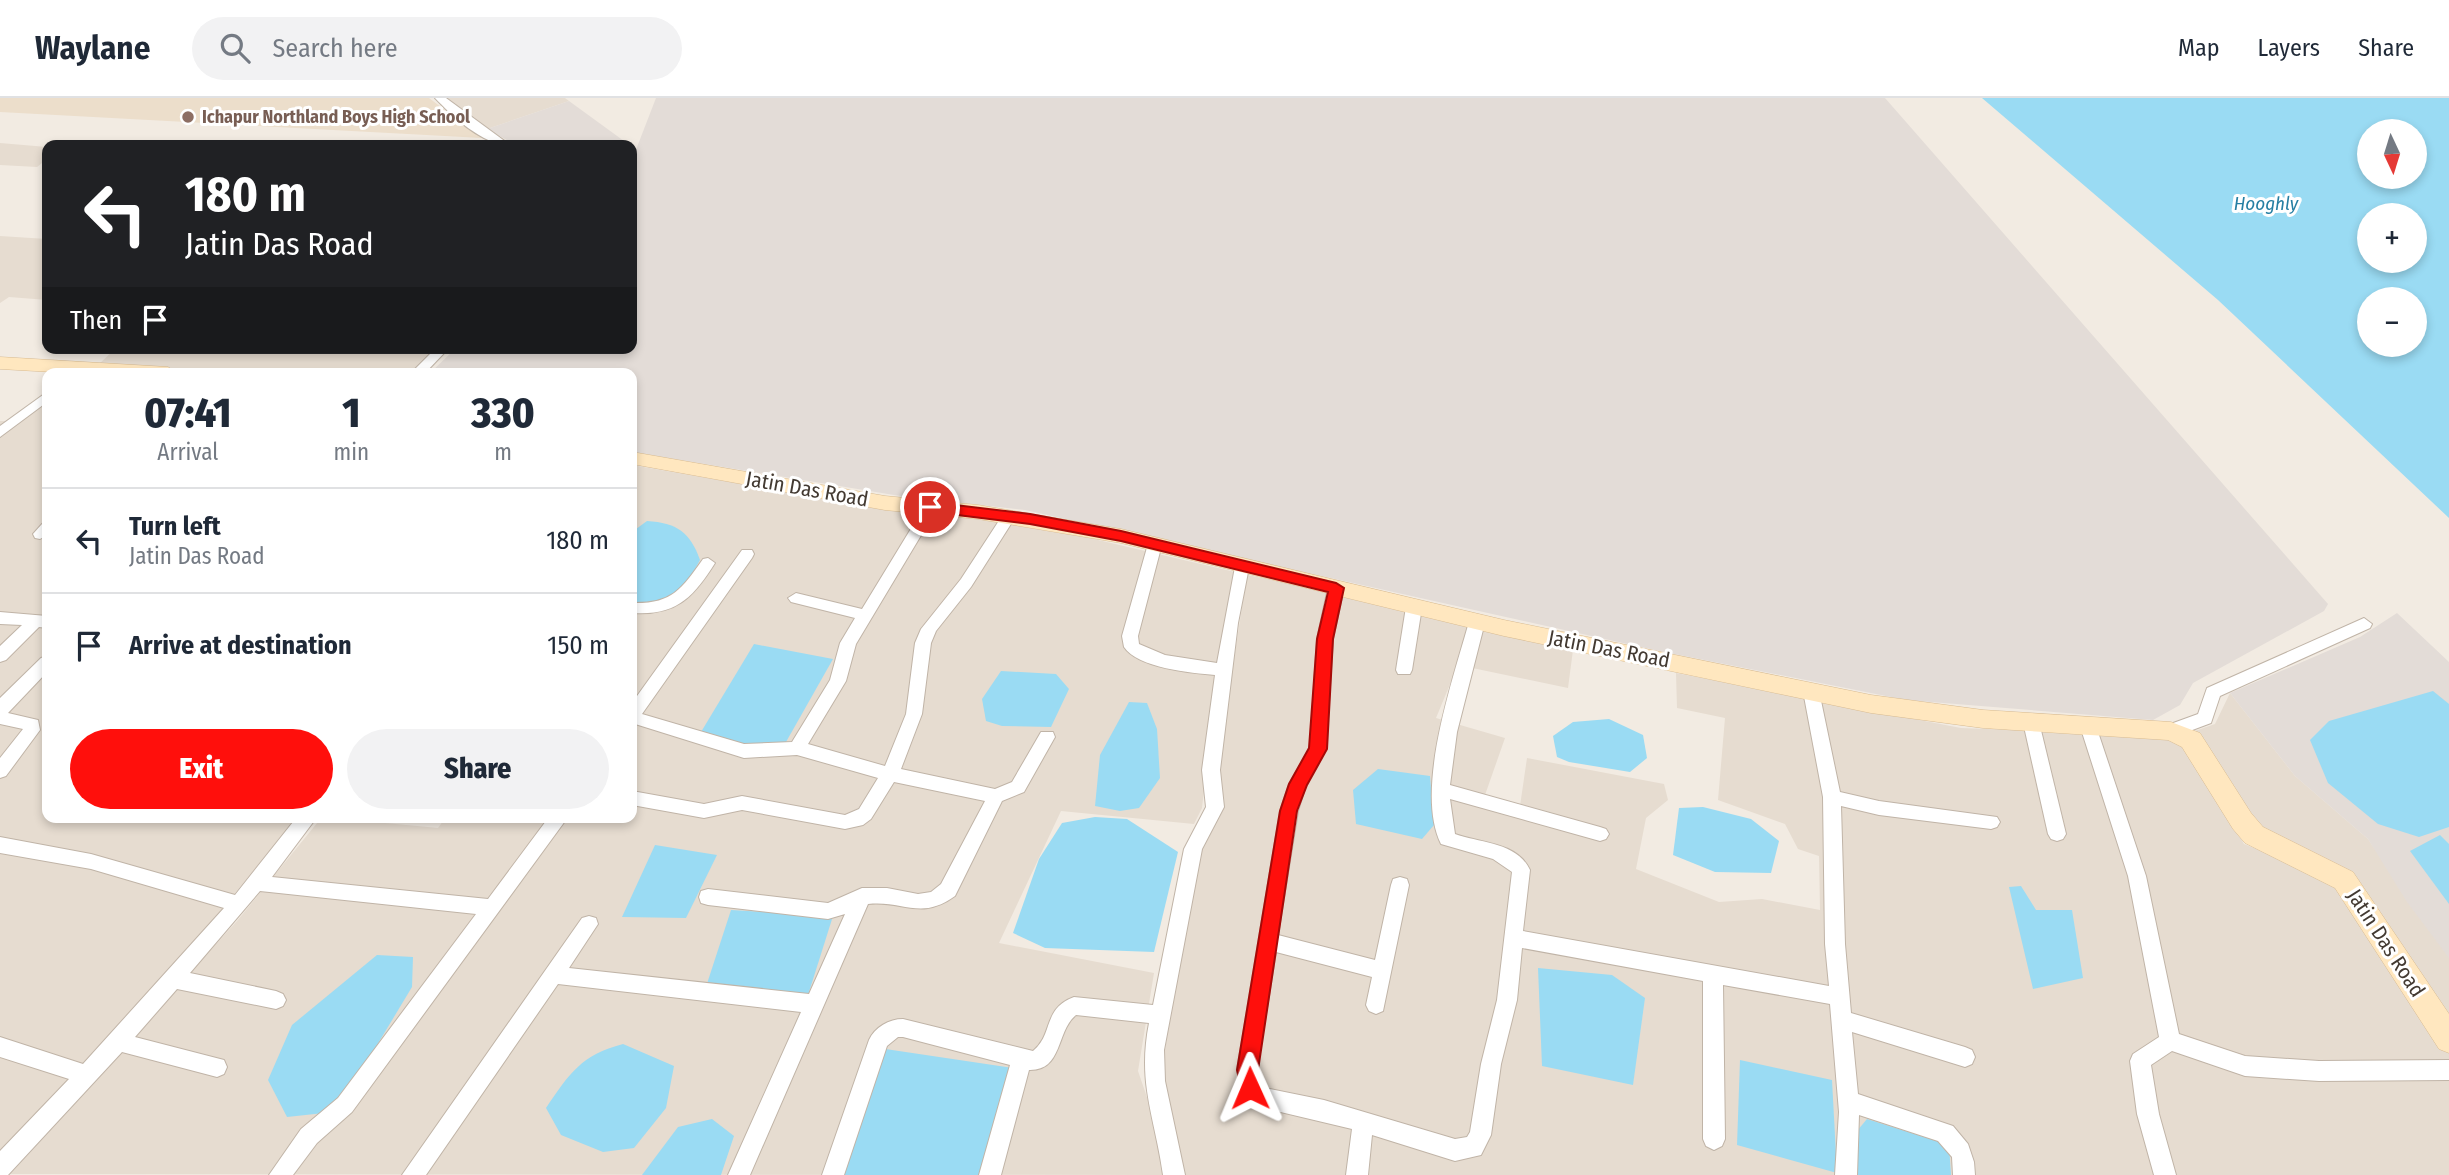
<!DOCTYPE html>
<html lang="en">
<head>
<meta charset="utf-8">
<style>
	body { margin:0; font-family:"Fira Sans Condensed",sans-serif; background:#f2f2f3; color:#1f2937; height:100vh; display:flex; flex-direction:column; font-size:26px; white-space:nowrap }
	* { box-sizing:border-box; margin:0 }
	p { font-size:23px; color:#747a83 }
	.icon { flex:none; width:38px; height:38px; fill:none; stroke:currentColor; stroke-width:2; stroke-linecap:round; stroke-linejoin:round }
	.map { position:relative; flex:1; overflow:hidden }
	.sheet { position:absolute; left:42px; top:270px; width:595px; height:455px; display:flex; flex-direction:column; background:#fff; border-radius:14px; box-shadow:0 4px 10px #0003 }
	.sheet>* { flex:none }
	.hud { position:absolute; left:42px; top:42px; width:595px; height:214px; border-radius:14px; box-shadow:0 4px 10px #0003; background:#202124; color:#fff; overflow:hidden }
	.needle { width:46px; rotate:176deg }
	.fabs { position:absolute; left:2357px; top:21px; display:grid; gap:14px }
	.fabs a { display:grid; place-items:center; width:70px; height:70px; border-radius:50%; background:#fff; box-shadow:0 4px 10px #0003; font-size:35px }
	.pin { position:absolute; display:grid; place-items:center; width:60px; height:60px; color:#fff; margin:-30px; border:4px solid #fff; border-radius:50%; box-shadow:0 2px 7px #0007 }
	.me { position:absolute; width:77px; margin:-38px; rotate:359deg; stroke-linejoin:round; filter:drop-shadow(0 0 5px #0008) }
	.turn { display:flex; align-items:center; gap:24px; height:147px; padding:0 28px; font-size:32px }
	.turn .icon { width:91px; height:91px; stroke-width:2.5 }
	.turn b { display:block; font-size:49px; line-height:60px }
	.then { display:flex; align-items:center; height:66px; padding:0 28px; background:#0003; gap:14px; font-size:26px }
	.eta { display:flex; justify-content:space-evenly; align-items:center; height:119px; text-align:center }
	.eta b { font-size:42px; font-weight:800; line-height:49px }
	.action { display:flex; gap:14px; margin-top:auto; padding:14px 28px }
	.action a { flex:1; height:80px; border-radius:42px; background:#ff0f0c; color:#fff; font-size:28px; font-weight:800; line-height:80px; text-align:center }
	.action a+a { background:#f2f2f3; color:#1f2937 }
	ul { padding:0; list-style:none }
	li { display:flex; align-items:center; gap:21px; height:105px; padding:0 28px; border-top:2px solid #e0e1e3 }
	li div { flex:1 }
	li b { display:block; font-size:26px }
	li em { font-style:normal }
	header { display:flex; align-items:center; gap:42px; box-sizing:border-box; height:98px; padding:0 35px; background:#fff; border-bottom:2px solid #e0e1e3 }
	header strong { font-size:33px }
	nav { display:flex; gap:38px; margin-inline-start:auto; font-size:24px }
	.search { width:490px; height:63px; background:#f2f2f3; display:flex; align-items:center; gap:18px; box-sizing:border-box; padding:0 24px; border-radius:38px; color:#747a83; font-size:26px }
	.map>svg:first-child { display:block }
	.residential { fill:#e6dcd0 }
	.industrial { fill:#e3dcd7 }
	.education { fill:#ecdecb }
	.water { fill:#9adbf3; fill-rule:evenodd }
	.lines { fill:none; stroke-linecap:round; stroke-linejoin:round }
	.street-casing { stroke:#c0b4a7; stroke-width:2 }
	.secondary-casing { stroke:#d8bb91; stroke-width:1 }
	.street { fill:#fff; fill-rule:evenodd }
	.secondary { fill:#ffe7bf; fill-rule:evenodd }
	.route { fill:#ff0f0c; stroke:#a60a08; stroke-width:2 }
	.education-dot { fill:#8d6e63; stroke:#fff; stroke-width:2.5 }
	.labels { text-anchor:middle; stroke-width:6; stroke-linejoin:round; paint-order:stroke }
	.far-education-label { font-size:18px; font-weight:bold; fill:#785e54; stroke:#fff; text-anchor:start }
	.far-water-label { font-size:19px; font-style:italic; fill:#267fa3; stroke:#fff }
	.street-label { font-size:21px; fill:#433a32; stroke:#fff }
</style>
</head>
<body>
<header>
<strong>Waylane</strong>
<div class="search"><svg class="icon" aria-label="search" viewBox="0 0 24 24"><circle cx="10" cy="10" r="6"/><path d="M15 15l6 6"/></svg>Search here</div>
<nav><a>Map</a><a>Layers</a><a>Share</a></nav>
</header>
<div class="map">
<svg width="2449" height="1077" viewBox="0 0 2449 1077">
	<rect width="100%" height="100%" fill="#f2ebe2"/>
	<!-- residential -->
	<g class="residential">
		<path d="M446,0H565L569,3L487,31Z"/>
		<path d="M0,45L47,49V61L37,69L0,67Z"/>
		<path d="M0,138L47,141V202L9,199L0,205Z"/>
		<path d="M116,250H436L411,275H250L98,267Z"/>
		<path d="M47,302V719H298L137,914L0,1054V323H20Z"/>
		<path d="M632,367L885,411L1034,427L1235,474L1216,586L1202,710L1194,726L1061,713L999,845L1154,875L1138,973L1165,1052V1077L6,1076L237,823L322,719L438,730L446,719H632Z"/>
		<path d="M1247,477L1321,492L1573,552L1568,590L1458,567L1436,620L1505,640L1485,697L1520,708L1527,660L1664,686L1668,702L1646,720L1636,771L1719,804L1762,801L1820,812L1819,758L1798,751L1785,726L1718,702L1725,620L1677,610L1676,575L1961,630L2171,638L2188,648L2244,746L2344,787L2449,955V1077H1180L1162,970L1198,754L1217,670Z"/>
		<path d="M2230,595L2295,678L2368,741L2449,859V928L2350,776L2253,731L2192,634L2215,626Z"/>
	</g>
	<!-- industrial -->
	<g class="industrial">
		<path d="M656,0H1885L2328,506L2324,513L2193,585L2180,607L2153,622L1906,602L1659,553L1025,412L894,397L632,354V275H430L456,250H632V62Z"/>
		<path d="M569,3L624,43L625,47H516L487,31Z"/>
		<path d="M2397,515L2449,564V860L2407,804L2368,741L2295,678L2230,595L2360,539Z"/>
	</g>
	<!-- education -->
	<path class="education" d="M0,0H429L482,40L0,14Z"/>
	<!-- water -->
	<g class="water">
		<path d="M1982,0H2449V420L2218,202ZM2370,33H2415V79H2370ZM2370,117H2415V163H2370ZM2370,201H2415V247H2370Z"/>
		<path d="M647,423C677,425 690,434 700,462L689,482L659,509L632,510V434Z"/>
		<path d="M754,546L833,561L786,644L755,652L698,639Z"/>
		<path d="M1001,573L1056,576L1069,591L1051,629L1002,628L986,623L982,601Z"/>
		<path d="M2433,593L2449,606V729L2419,739L2378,726L2328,685L2310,642L2329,623Z"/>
		<path d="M1129,604L1147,605L1157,631L1160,680L1139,710L1120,713L1095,708L1100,657Z"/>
		<path d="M1609,621L1643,637L1647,660L1630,674L1569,664L1557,659L1553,638L1573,624Z"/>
		<path d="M1378,671L1430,678L1434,727L1422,741L1356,726L1353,692Z"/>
		<path d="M1703,709L1751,721L1779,743L1771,775L1715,774L1673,757L1679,710Z"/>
		<path d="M1095,719L1127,721L1178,754L1154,854L1045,850L1013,835L1039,761L1062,725Z"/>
		<path d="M2440,737L2449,746V806L2410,753Z"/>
		<path d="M655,747L717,757L686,820L622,819Z"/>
		<path d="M2021,788L2036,812H2072L2083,880L2033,891L2009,789Z"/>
		<path d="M731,812L833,818L803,913L702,901Z"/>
		<path d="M377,857L413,859L412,889L362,972L324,1015L287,1019L268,982L292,927Z"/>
		<path d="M1538,870L1612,877L1645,900L1633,987L1542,968Z"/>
		<path d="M623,946L674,968L666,1010L634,1050L603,1054L561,1037L546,1010C569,976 581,957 623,946Z"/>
		<path d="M872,949L1013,970L982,1077H827Z"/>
		<path d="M1740,962L1832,982L1837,1075L1737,1047Z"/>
		<path d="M712,1021L734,1038L721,1077H642L678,1029Z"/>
		<path d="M1867,1021L1949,1047L1951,1077H1857V1033Z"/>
	</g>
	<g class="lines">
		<defs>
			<g id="street">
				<path d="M435,0H446L510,47C484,48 452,18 435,0Z"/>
				<path d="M436,250H449L425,275H411Z"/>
				<path d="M47,294V304L0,339V328Z"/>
				<path d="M931,404L938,409L856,546L846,583L808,646L885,668L906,616L915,545L921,531L961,481L1004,415L1009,413L1016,418L971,489L936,533L931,545L922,616L901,671L995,691L1012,684L1041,634H1053L1055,639L1024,694L1002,703L955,798C921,823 903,802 868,806L750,1077H728L801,914L558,886L426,1077H402L582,820L589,818L596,820L598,826L569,870L809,896L845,816L828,821L708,807L701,805L699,799L701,793L708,791L828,805L862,790H887L918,796L931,794L941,786L985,703L894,684L871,721L863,727L845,731L742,712L704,720L632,707V693L704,706L742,698L845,717L859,711L878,680L797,657L744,660L632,625V605L742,452H752L754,456L752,460L642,616L744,646L792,644L830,582L840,545L855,520L791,504L788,500L796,495L862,511L926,406Z"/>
				<path d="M47,424V437L40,441L35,440L33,436L42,426Z"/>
				<path d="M1155,441L1162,446L1138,538L1139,546L1165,557L1217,565L1235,469L1242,464L1249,469L1238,525L1220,672L1224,709L1202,751L1164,952L1165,983L1185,1077H1163C1155,1019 1137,986 1149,925L1076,917C1056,933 1063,973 1029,972L1001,1077H979L1010,967L903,939H898L887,948L844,1077H822L869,942C875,929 889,921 903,921L1033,953C1054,936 1042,911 1074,899L1153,907L1184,751L1206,709L1202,672L1215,577C1191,575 1138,570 1124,549L1122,538L1148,446Z"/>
				<path d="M708,460L715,465C693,500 676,518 632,515V505C672,506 681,492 703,461Z"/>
				<path d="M1336,485L1344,490L1333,541L1326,651L1306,687L1298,713L1278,837L1375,862L1391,787L1393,781L1400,779L1407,781L1409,787L1383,913L1376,916L1369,913L1366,907L1372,879L1276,854L1257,972L1259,985L1265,990L1324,1002L1455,1041L1467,1039L1470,1034L1481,966L1497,902L1512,774L1493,761L1441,746C1414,692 1453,581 1469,524L1477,518L1485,524L1457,634L1450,687L1600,729L1606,731L1609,736L1606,741L1600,743L1450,701L1455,736C1480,745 1517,744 1530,772L1523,833L1829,888L1825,846L1823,699L1803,593L1805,589H1817L1819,593L1840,694L1879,703L1997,719L2000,724L1997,729L1991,731L1879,717L1841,708L1845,846L1851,915L1965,949L1972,952L1975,959L1972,966L1965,969L1852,934L1858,996L1953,1028L1968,1046L1974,1064L1975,1077H1953L1952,1059L1938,1043L1859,1017L1857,1077H1835L1839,1014L1830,906L1723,887L1725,1041L1722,1048L1714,1052L1706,1048L1703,1041V883L1522,850L1517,902L1501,966L1491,1037L1481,1057L1455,1063L1372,1037L1368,1077H1346L1352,1031L1260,1009L1243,997L1237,972L1280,713L1289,686L1310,650L1317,541L1328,490Z"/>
				<path d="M1414,503L1422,509L1412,572L1410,576H1398L1396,572L1406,509Z"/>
				<path d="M0,514L47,518V530L39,529L6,562L0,564V548L22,527L0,526Z"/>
				<path d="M2364,520L2372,526L2370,530L2220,598L2211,625L2171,640L2165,638L2163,633L2165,628L2198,616L2207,590Z"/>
				<path d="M47,558V574L8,615L38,622L40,632L6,678L0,680V660L23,631L0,626V600L41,560Z"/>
				<path d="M2031,618L2037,619L2039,624L2066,736L2063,741L2057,743L2051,741L2048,736L2023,624L2025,619Z"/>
				<path d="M2088,621L2094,623L2096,628L2146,778L2179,936L2245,958L2319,963L2449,962V982L2319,983L2245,978L2172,953L2151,967L2159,1016L2176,1077H2154L2137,1016L2130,963L2133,956L2159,939L2128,778L2080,628L2082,623Z"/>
				<path d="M297,719H317L272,779L488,801L549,719H568L352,1014L317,1045L293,1077H269L301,1031L338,1000L476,816L260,793L190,875L276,893L283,896L286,902L283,908L276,911L177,891L135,939L224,962L227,969L224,976L217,979L122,954L8,1077H0V1053L69,981L0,959V939L83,966L224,810L91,771L0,755V739L91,756L235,797Z"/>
			</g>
			<g id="secondary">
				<path d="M0,259L168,269L177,275H71L0,271Z"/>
				<path d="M632,354L885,398L978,407L1121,431L1504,522L1871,597L1983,612L2171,624L2200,635L2251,715L2263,729L2353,774L2449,916V955L2439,951L2335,790L2245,745L2233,731L2182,649L2168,642L1983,630L1871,615L1504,538L1121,445L978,421L885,412L632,366Z"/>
			</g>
		</defs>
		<!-- street casing -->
		<use href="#street" class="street-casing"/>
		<!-- secondary casing -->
		<use href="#secondary" class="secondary-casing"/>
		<!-- street -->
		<use href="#street" class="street"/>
		<!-- secondary -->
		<use href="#secondary" class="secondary"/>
	</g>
	<!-- route -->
	<path class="route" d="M930,404L1030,416L1121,433L1336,485L1344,490L1333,541L1327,651L1307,687L1297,713L1258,972L1261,990L1258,997L1250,1000L1243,997L1237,972L1280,713L1289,686L1309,650L1317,541L1328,494L1121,443L1030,426L925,413L923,409Z"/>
	<!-- markers -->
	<circle class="education-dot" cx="188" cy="19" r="7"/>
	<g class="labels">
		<!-- far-education labels -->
		<g class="far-education-label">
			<text x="202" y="25">Ichapur Northland Boys High School</text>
		</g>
		<!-- far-water labels -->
		<g class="far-water-label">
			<text x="2266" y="112">Hooghly</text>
		</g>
		<!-- street labels -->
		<g class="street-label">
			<text transform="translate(807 391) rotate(10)" y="7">Jatin Das Road</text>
			<text transform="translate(1609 551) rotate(11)" y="7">Jatin Das Road</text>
			<text transform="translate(2386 845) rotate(57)" y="7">Jatin Das Road</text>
		</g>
	</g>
</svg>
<div class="fabs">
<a><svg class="needle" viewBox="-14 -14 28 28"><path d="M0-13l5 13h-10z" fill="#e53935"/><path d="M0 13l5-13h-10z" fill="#747a83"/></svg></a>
<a>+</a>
<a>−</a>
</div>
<div class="pin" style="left:930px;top:409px;background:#d93025"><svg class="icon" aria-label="arrive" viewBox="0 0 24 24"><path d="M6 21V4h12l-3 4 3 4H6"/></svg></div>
<svg class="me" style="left:1250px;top:990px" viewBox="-20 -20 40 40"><path d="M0-17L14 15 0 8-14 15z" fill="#ff0f0c" stroke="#fff" stroke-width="4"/></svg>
<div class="hud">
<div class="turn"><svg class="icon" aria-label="left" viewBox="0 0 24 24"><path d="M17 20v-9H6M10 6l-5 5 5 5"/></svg><div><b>180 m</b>Jatin Das Road</div></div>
<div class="then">Then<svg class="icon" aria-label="arrive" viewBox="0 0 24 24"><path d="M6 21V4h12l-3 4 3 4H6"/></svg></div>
</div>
<section class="sheet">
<div class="eta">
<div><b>07:41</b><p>Arrival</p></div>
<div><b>1</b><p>min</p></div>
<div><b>330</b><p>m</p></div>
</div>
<ul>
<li><svg class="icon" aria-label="left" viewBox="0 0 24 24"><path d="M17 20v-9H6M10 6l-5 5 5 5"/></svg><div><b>Turn left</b><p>Jatin Das Road</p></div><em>180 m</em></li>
<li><svg class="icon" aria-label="arrive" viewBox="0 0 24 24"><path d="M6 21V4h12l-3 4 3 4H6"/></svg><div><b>Arrive at destination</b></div><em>150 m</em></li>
</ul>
<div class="action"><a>Exit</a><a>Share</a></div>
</section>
</div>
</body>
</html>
